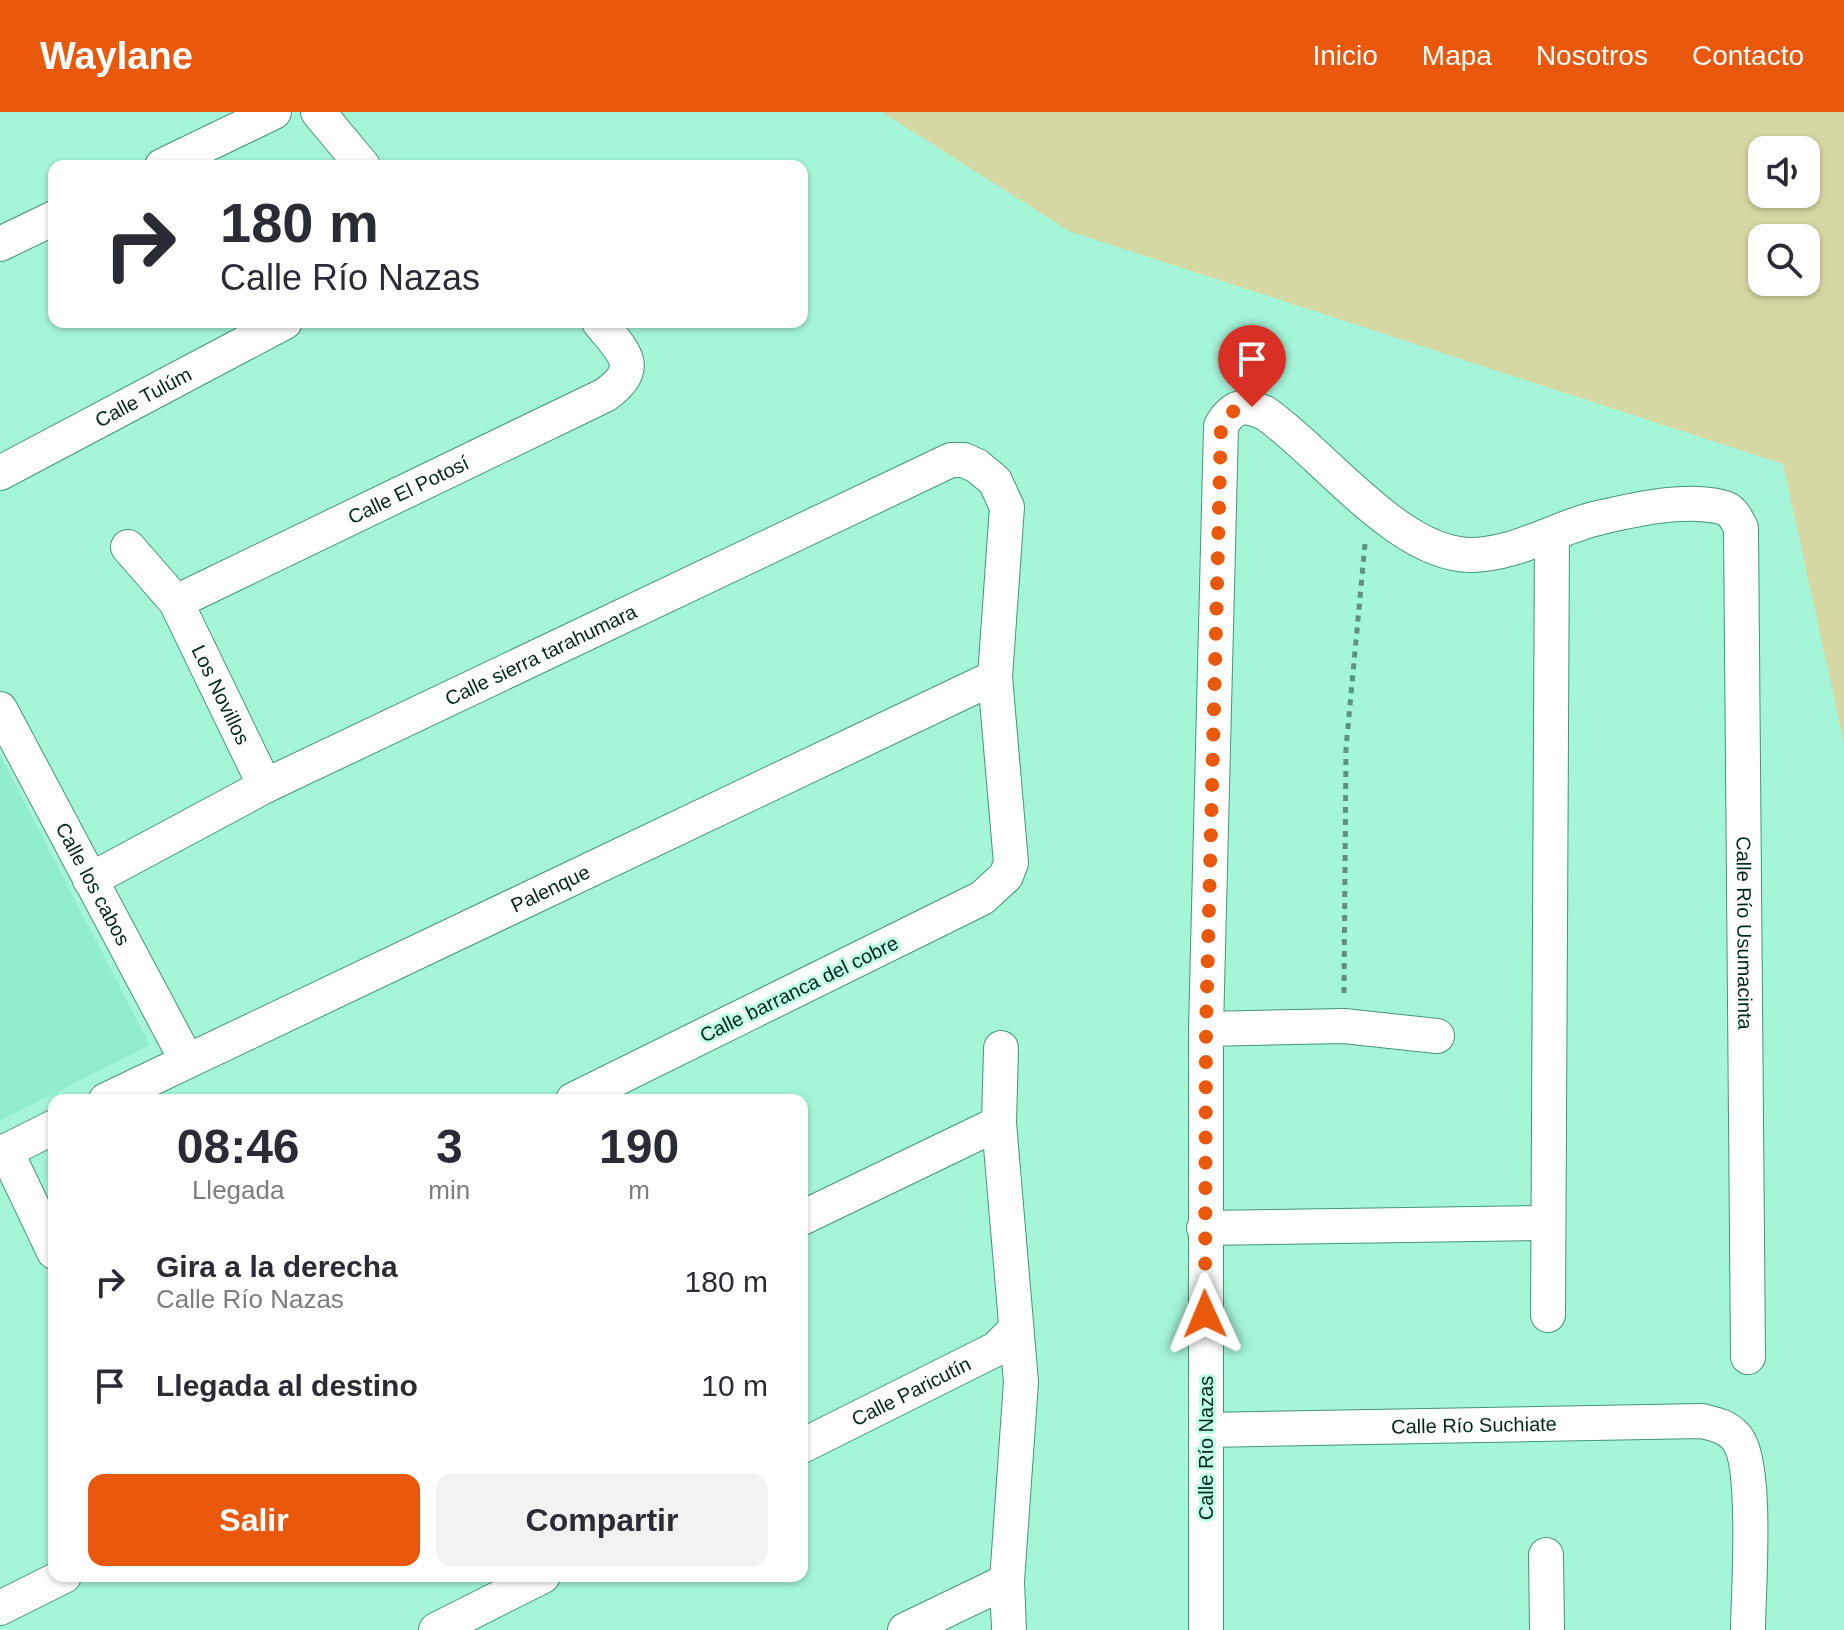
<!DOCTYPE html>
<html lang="es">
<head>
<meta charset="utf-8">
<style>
	body { margin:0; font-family:Arial,sans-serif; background:#f2f2f3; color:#2b2b33; height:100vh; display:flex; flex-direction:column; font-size:30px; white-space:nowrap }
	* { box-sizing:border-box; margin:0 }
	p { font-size:26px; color:#7c7c81 }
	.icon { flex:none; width:44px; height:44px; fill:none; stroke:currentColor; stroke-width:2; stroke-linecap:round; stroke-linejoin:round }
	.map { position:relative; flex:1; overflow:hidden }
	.sheet { position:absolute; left:48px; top:982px; width:760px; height:488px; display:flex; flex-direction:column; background:#fff; border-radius:16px; box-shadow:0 2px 6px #0004 }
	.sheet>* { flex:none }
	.hud { position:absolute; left:48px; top:48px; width:760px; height:168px; border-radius:16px; box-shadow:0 2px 6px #0004; background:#fff; color:#2b2b33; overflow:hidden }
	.buttons { position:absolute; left:1748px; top:24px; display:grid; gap:16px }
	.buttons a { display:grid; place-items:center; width:72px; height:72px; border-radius:16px; background:#fff; box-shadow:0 2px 6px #0004; font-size:40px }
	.pin { position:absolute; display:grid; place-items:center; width:68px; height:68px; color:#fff; margin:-82px -34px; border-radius:50% 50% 50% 0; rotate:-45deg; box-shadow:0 0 8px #0007 }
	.pin .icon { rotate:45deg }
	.me { position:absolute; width:88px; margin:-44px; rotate:359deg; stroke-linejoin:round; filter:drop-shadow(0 0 6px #0008) }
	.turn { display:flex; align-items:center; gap:28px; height:168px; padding:0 40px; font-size:36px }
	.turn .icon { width:104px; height:104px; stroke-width:2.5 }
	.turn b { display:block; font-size:56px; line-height:68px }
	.eta { display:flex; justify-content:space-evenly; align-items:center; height:136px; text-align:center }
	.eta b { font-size:48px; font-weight:800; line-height:56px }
	.primary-button { display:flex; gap:16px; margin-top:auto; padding:16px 40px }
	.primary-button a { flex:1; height:92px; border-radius:16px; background:#ea580c; color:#fff; font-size:32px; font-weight:800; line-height:92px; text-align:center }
	.primary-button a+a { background:#f2f2f3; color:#2b2b33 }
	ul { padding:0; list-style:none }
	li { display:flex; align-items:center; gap:24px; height:104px; padding:0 40px }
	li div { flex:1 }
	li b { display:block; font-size:30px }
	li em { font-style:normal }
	header { display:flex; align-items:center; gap:48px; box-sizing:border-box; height:112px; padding:0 40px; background:#ea580c; color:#fff }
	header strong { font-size:38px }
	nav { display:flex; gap:44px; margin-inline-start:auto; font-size:28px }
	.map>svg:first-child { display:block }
	.built { fill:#92edce }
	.green { fill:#d5d8a3; fill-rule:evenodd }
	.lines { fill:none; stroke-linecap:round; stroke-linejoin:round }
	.minor-casing { stroke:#44947b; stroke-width:36 }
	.path { stroke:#599481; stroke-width:5; stroke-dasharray:6 6; stroke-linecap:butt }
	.minor { stroke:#fff; stroke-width:34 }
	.route { stroke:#ea580c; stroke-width:14; stroke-dasharray:0 25.2 }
	.labels { text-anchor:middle; stroke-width:6; stroke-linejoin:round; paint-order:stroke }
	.street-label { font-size:20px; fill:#03261c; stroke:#c0ffe8 }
</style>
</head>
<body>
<header>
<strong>Waylane</strong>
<nav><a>Inicio</a><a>Mapa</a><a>Nosotros</a><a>Contacto</a></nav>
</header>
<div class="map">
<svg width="1844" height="1518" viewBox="0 0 1844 1518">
	<rect width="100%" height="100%" fill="#a5f5d9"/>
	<!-- built -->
	<path class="built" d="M0,643L150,933L0,1009Z"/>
	<!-- green -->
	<path class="green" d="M882,0H1844V631L1783,352L1069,119ZM1762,38H1806V82H1762ZM1762,126H1806V170H1762Z"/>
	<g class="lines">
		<defs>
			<g id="minor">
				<path d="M318,0L363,54"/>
				<path d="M162,54L274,0"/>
				<path d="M0,132L54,106"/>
				<path id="s1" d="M0,361L285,210"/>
				<path id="s2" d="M128,435L176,490L265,674"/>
				<path id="s3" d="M176,490L605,283C645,255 622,239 599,210"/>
				<path id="s4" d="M0,597L186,947"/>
				<path id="s5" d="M90,768L265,674L951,348H964L977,354L995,369L1007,395L995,565L1011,751L1006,764L982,786L573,988"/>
				<path d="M1206,917L1344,914L1437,924"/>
				<path d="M1001,936L999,1011L1021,1270L1007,1469L1009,1518"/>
				<path id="s6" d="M106,988L995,565"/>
				<path d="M6,1039L54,1140"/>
				<path d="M0,1042L54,1015"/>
				<path d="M802,1106L999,1011"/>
				<path d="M1204,1116L1548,1111"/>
				<path d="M1548,1203L1552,424"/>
				<path id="s7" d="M1206,1318L1702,1309C1714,1312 1726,1314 1735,1324C1759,1348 1748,1480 1748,1518"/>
				<path id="s8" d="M802,1334L996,1237L1015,1218"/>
				<path d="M1546,1443L1547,1518"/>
				<path d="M0,1496L64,1464"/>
				<path d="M436,1518L543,1464"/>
				<path d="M905,1518L1007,1469"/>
				<path id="s9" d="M1206,1518V917L1221,314C1233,293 1244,292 1265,301C1323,341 1399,444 1472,443C1517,442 1552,418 1594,407C1631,398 1683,386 1721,395C1732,397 1736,406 1741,416L1748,1245"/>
			</g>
		</defs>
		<!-- minor casing -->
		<use href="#minor" class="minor-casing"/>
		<!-- path -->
		<path class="path" d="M1344,881L1346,636L1365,432"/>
		<!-- minor -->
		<use href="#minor" class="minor"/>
	</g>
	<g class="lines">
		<!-- route -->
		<path class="route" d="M1205,1202L1206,917L1221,314L1236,296L1252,295"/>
	</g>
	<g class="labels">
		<!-- street labels -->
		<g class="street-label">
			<text dy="7" stroke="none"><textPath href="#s1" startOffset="162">Calle Tulúm</textPath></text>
			<text dy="7" stroke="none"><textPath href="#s3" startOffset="258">Calle El Potosí</textPath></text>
			<text dy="7" stroke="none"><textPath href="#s5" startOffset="504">Calle sierra tarahumara</textPath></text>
			<text dy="7" stroke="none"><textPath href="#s2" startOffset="176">Los Novillos</textPath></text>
			<text dy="7" stroke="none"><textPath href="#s4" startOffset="198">Calle los cabos</textPath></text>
			<text dy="7" stroke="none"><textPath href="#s6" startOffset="492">Palenque</textPath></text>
			<text dy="7" stroke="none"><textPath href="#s9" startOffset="2204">Calle Río Usumacinta</textPath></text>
			<text transform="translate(799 877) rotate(-26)" y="7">Calle barranca del cobre</text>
			<text dy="7" stroke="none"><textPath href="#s8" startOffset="122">Calle Paricutín</textPath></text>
			<text dy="7" stroke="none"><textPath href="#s7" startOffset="268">Calle Río Suchiate</textPath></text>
			<text transform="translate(1206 1336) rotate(-90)" y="7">Calle Río Nazas</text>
		</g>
	</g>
</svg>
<div class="buttons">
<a><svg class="icon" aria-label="sound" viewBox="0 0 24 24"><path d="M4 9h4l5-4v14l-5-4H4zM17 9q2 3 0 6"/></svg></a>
<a><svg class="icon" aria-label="search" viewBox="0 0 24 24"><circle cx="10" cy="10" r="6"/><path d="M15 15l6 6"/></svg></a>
</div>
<div class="pin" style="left:1252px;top:295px;background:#d93025"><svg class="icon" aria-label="arrive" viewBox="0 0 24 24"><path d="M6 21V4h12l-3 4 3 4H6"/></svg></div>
<svg class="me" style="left:1205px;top:1202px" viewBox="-20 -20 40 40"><path d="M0-17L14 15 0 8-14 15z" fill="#ea580c" stroke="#fff" stroke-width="4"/></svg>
<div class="hud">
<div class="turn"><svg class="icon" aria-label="right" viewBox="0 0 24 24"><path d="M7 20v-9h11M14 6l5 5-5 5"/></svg><div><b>180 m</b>Calle Río Nazas</div></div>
</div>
<section class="sheet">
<div class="eta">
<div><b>08:46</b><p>Llegada</p></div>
<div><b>3</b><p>min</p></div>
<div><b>190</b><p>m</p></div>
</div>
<ul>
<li><svg class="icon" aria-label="right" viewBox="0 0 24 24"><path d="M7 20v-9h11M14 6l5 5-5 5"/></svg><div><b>Gira a la derecha</b><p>Calle Río Nazas</p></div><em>180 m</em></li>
<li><svg class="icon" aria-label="arrive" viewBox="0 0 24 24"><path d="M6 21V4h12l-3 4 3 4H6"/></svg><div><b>Llegada al destino</b></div><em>10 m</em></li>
</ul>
<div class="primary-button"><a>Salir</a><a>Compartir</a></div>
</section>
</div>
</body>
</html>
